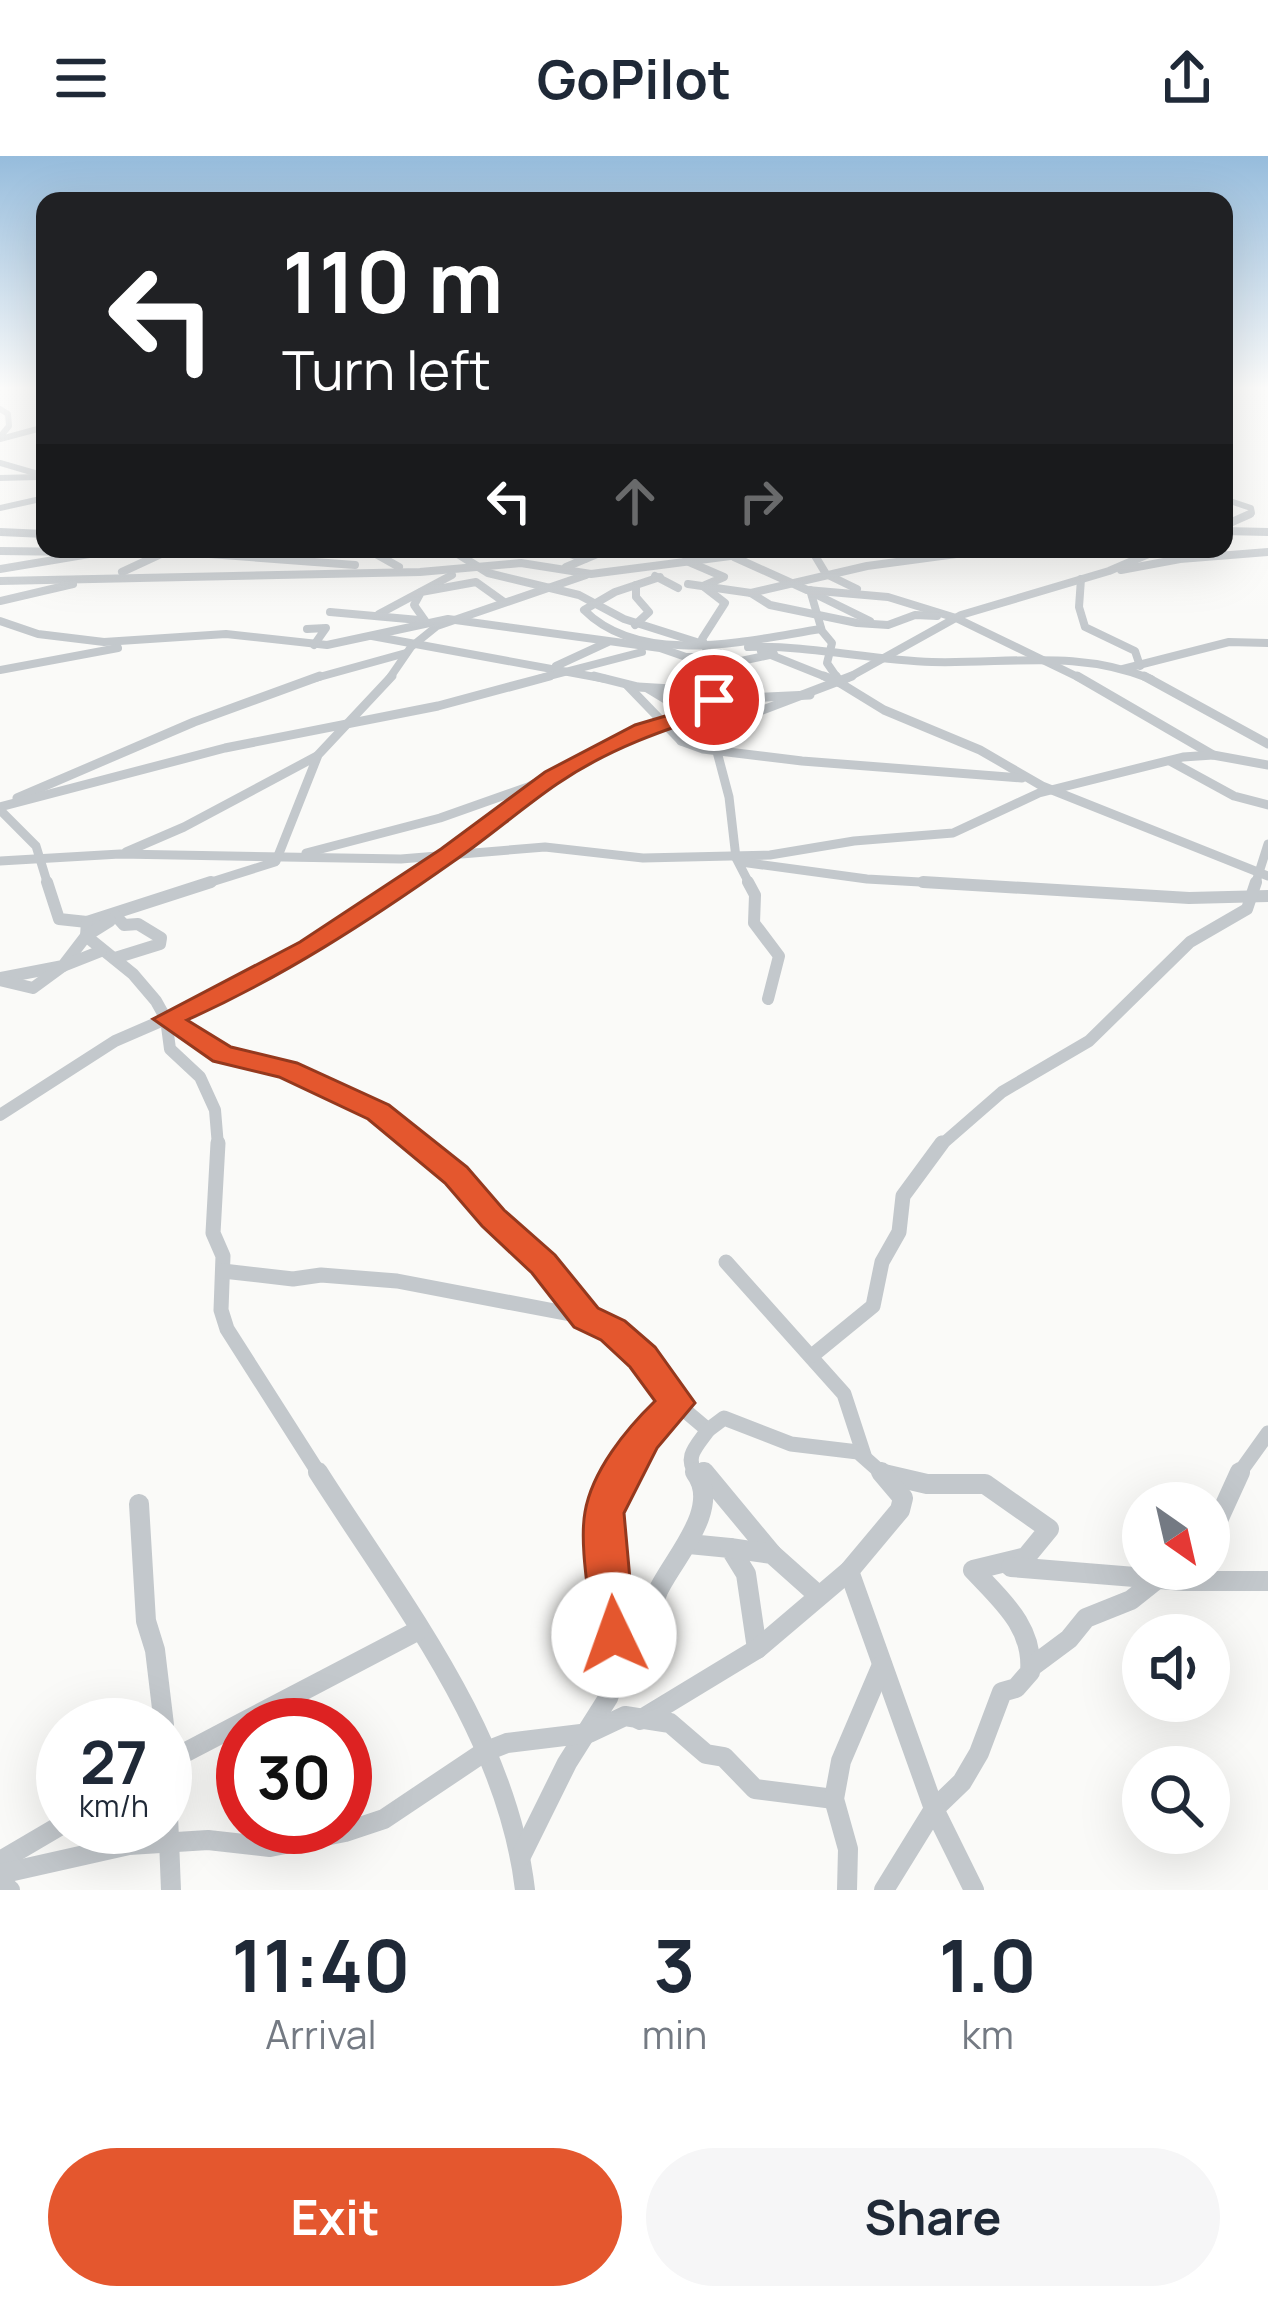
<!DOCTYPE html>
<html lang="en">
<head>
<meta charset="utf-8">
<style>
	body { margin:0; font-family:Manrope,sans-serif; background:#f6f6f7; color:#1f2937; height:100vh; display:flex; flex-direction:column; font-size:45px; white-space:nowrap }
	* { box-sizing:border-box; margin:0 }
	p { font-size:39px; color:#747a83 }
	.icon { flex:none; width:66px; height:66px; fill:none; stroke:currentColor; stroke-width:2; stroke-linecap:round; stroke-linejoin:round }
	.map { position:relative; height:1734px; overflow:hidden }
	.sheet { display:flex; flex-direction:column; background:#fff; flex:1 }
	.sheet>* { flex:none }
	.banner { position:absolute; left:36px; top:36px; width:1197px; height:366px; border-radius:24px; box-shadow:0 12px 48px #0002; background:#202124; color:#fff; overflow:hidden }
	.needle { width:78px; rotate:146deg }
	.fabs { position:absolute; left:1122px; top:1326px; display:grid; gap:24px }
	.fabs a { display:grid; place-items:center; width:108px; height:108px; border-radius:50%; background:#fff; box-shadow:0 12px 48px #0002; font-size:60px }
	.speed { position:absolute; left:36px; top:1542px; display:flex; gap:24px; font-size:60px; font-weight:700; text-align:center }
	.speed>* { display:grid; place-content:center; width:156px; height:156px; border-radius:50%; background:#fff; box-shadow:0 12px 48px #0002; line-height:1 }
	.speed small { font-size:30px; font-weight:400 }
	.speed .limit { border:18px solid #d22; background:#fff; color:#111 }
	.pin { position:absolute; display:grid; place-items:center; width:102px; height:102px; color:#fff; margin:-51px; border:6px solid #fff; border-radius:50%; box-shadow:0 3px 12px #0007 }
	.me { position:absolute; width:132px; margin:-66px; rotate:357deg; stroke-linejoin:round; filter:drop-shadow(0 0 9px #0008) }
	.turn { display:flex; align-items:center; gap:42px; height:252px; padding:0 48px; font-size:54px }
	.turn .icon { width:156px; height:156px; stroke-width:2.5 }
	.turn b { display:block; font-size:84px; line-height:102px }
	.lanes { display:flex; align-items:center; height:114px; padding:0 48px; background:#0003; justify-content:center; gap:60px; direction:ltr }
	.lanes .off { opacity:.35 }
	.eta { display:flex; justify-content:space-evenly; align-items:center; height:204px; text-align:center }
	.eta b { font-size:72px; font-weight:700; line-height:84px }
	.primary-button { display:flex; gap:24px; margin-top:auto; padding:24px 48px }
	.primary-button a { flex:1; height:138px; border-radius:72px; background:#e4572e; color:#fff; font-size:48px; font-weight:700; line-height:138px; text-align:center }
	.primary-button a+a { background:#f6f6f7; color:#1f2937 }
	header { display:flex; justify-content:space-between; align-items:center; height:156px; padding:0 48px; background:#fff; font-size:54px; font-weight:700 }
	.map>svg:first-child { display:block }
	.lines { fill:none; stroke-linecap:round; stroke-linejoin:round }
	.street-far5 { stroke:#c3c8cc; stroke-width:6 }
	.street-far4 { stroke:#c3c8cc; stroke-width:8 }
	.street-far3 { stroke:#c3c8cc; stroke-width:9 }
	.street-far2 { stroke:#c3c8cc; stroke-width:12 }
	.street-far1 { stroke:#c3c8cc; stroke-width:15 }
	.street { stroke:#c3c8cc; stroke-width:20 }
	.route { fill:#e4572e; stroke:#94391e; stroke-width:3 }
</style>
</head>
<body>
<header><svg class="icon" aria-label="menu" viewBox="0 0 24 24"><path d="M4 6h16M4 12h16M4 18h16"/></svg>GoPilot<svg class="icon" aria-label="share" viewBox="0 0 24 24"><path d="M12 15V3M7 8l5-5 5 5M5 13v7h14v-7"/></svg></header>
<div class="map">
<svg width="1268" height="1734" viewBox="0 0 1268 1734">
	<rect width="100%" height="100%" fill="#fafaf8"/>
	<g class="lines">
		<!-- street-far5 -->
		<g class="street-far5">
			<path d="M0,253L8,258L9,270L0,281"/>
			<path d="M0,283L45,271"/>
			<path d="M0,307L45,320"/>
			<path d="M0,322L38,321"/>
			<path d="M1224,343L1251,352L1252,357L1244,361"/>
			<path d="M0,352L45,342"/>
		</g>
		<!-- street-far4 -->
		<g class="street-far4">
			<path d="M1232,366L1250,358"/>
			<path d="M1224,375L1268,376"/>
			<path d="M0,376L45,378"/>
			<path d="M142,393L355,409"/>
			<path d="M367,393L399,411"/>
			<path d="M450,393L488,417L579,439L624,463L706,489"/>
			<path d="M555,393L585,403"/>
			<path d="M682,393L689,406L724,421L703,430L725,447L702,483L708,497L698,510L704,523"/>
			<path d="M811,393L826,418L857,433"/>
			<path d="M981,394L1022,393"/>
			<path d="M0,395L81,396"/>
			<path d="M734,401L807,434L888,441L956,462L1082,523"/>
			<path d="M566,411L609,393"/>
			<path d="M0,413L119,393"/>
			<path d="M1121,414L1180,403L1268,396"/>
			<path d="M122,416L163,397"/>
			<path d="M655,420L678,432"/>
			<path d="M660,421L615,436L584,454C642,512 749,484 821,473"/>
			<path d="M1081,423L1079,451L1085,471L1135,495L1140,510"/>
			<path d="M0,425L420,416L521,407L591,418L786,393"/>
			<path d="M688,428L751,437L770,449L857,467L888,469L915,459L937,460"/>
			<path d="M810,434L822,475L832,487L827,507L838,523"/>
			<path d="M751,437L867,410L986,394"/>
			<path d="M813,437L870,465"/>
			<path d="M0,445L73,428"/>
			<path d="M330,456L419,464"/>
			<path d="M379,458L452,419"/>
			<path d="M0,465L38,478L104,486L226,478L327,489L448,463L660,492L686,501H726"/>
			<path d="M426,466L414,449L421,436L476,426L504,446"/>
			<path d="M635,469L649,456L636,441V429"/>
			<path d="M307,473L326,472L314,489"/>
			<path d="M372,480L606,523"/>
			<path d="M748,491C810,489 870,504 932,506C1009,508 1077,493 1151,523"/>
			<path d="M761,495L831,523"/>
			<path d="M719,497L741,505L774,498"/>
			<path d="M556,510L608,486"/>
			<path d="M1123,513L1229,486L1268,487"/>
			<path d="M0,514L118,492"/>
			<path d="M312,523L406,497"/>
			<path d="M389,523L411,491L437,470L586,419"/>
			<path d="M538,523L642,496"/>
			<path d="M846,523L961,459L1109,415L1160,393"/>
		</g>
		<!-- street-far3 -->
		<g class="street-far3">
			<path d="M594,520L638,531L754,538"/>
			<path d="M703,520L717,551L716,592L729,641L736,702L750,729"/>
			<path d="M824,520L840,527L836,520"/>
			<path d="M1077,520L1213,599L1268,609"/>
			<path d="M1144,520L1268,588"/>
			<path d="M840,527L884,554L980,594L1042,630L1268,720"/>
			<path d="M627,529L681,585L852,520"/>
			<path d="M647,532L680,552L697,555"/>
			<path d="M681,585L703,593L802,605L1022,622"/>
			<path d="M1170,605L1234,640L1268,649"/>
			<path d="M17,642L194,566L320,520"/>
			<path d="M0,651L225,592L438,550L550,520"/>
			<path d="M0,654L36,690L48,729"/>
			<path d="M126,696L184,671L317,600"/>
			<path d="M306,697L440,662L528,631L642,573L749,542L810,539"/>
			<path d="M0,705L120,698L401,703L545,691L643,702L770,699L854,685L953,677L1039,637L1183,601L1213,599"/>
			<path d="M276,705L318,599L392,520"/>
			<path d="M741,706L867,723L973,729"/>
			<path d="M202,729L275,706"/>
			<path d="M398,729L542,629"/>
			<path d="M1255,729L1268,688"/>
		</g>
		<!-- street-far2 -->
		<g class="street-far2">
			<path d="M47,726L59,763L87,766L211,726"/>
			<path d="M748,726L755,739L754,767L779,800L768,843"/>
			<path d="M923,726L1189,742L1268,740"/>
			<path d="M87,766L86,780L133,818L156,845L166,863L170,893L200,921L215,954L218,990"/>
			<path d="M115,802L160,788L161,782L138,768L124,769L116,760"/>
			<path d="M0,822L63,810L86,780L110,765"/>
			<path d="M0,824L33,832L63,810L101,795"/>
			<path d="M167,864L223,899L287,913L379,956L420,990"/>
			<path d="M0,959L115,885L242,830L309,791L402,726"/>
			<path d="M940,990L1002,936L1089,885L1190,786L1247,753L1256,726"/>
		</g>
		<!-- street-far1 -->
		<g class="street-far1">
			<path d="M218,987L213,1077L223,1100L221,1154L227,1173L320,1319"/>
			<path d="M416,987C477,1036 538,1100 586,1161"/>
			<path d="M726,1106L844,1238L864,1299"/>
			<path d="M223,1115L293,1123L321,1119L397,1125L586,1161L622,1184L676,1247L708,1274L724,1262L791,1288L858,1296L884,1319"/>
			<path d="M813,1199L873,1150L882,1106L899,1076L903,1040L942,987"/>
			<path d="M702,1314L706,1319"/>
			<path d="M623,1319L643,1280L677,1247"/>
			<path d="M697,1319C683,1301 697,1290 708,1274"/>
			<path d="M1238,1319L1268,1277"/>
		</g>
		<!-- street -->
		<g class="street">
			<path d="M318,1316C400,1445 507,1578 525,1734"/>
			<path d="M704,1316L772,1398"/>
			<path d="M884,1318L927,1328H985L1049,1373L1026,1401L973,1414C1001,1444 1034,1471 1030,1516L1016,1532L1002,1536L979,1597L962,1626L934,1653L884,1734"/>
			<path d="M139,1348L146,1465L155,1494L164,1569"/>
			<path d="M1209,1384L1240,1316"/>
			<path d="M689,1388L730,1392L746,1418L757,1493"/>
			<path d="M730,1392L772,1398L818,1439"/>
			<path d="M1011,1411L1184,1425H1268"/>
			<path d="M849,1415L934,1653L974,1734"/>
			<path d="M1034,1509L1069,1483L1086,1462L1131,1444L1170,1413"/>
			<path d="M616,1518C648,1481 641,1475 658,1435C672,1404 723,1352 695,1316"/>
			<path d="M640,1564L757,1493L849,1415L900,1354L903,1342L881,1316"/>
			<path d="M165,1584L171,1734"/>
			<path d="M165,1607L419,1474"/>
			<path d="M521,1700L567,1607L608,1542L616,1518L604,1356L625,1316"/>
			<path d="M0,1705L63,1668"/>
			<path d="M0,1718L129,1689L208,1684L270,1691L345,1676L384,1663L484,1596L507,1587L589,1577L625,1560L670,1567L706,1598L724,1601L755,1633L834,1643"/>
			<path d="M0,1733L10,1734"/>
			<path d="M847,1734L848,1693L834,1643L841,1605L882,1509"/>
		</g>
	</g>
	<!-- sky -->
	<linearGradient id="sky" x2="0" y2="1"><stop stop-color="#96bcdc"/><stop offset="0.49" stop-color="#fdfdfc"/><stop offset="1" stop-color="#fdfdfc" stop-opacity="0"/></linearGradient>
	<rect width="1268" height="473" fill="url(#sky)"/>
	<!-- route -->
	<path class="route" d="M714,539L724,544V555C665,573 608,593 557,628C522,652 489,681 454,705C369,765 283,821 187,864L231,891L297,907L389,949L467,1011L504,1054L555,1099L598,1152L625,1165L655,1191L695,1247L657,1292L624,1357L635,1479L629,1494L614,1500L599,1494L593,1479C590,1444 579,1389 585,1356C592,1315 626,1273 655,1245L630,1211L601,1184L574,1171L532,1117L482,1070L445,1027L368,963L279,921L213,905L153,863L300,786L441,693L545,616L635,569L706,548L707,540Z"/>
</svg>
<div class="fabs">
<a><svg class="needle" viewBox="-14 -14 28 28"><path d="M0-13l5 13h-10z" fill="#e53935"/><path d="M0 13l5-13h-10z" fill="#747a83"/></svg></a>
<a><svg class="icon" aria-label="sound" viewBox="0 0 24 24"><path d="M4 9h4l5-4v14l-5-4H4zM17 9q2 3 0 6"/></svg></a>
<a><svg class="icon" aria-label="search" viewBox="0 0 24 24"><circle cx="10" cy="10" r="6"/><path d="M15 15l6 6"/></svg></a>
</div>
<div class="speed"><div>27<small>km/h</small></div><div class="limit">30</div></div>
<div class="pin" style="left:714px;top:544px;background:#d93025"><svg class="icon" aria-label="arrive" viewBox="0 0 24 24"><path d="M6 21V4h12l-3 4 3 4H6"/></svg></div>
<svg class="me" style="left:614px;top:1479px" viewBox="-20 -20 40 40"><circle r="19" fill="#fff"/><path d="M0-13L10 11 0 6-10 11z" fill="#e4572e"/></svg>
<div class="banner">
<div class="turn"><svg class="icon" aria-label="left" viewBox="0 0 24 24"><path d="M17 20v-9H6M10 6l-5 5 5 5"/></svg><div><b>110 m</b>Turn left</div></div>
<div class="lanes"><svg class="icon" aria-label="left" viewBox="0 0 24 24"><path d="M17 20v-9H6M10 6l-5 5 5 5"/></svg><svg class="icon off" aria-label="ahead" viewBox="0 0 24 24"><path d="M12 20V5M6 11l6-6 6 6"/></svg><svg class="icon off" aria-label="right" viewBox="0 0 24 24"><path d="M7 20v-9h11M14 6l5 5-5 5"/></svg></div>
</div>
</div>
<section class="sheet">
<div class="eta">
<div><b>11:40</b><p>Arrival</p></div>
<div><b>3</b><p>min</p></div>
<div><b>1.0</b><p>km</p></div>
</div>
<div class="primary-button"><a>Exit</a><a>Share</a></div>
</section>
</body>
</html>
